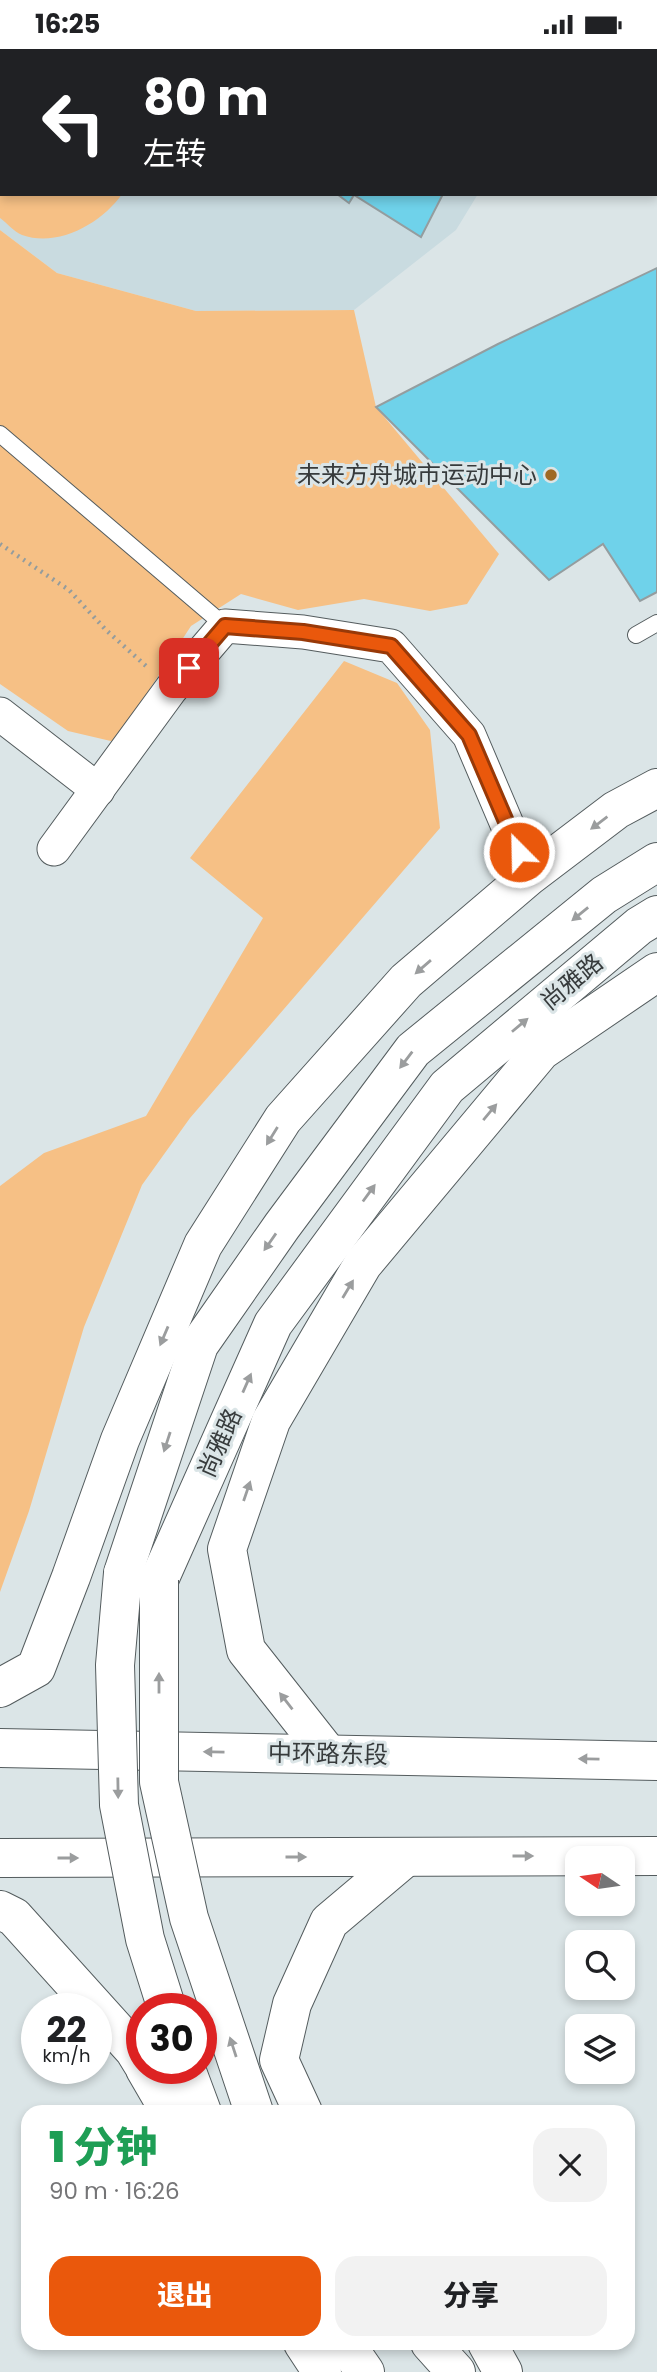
<!DOCTYPE html>
<html lang="zh">
<head>
<meta charset="utf-8">
<style>
	body { margin:0; font-family:Poppins,"Noto Sans SC",sans-serif; background:#f2f2f2; color:#202124; height:100vh; display:flex; flex-direction:column; font-size:26px; white-space:nowrap }
	* { box-sizing:border-box; margin:0 }
	p { font-size:23px; color:#757577 }
	.icon { flex:none; width:38px; height:38px; fill:none; stroke:currentColor; stroke-width:2; stroke-linecap:round; stroke-linejoin:round }
	.map { position:relative; flex:1; overflow:hidden }
	.panel { position:absolute; left:21px; top:2056px; width:614px; height:245px; display:flex; flex-direction:column; background:#fff; border-radius:21px; box-shadow:0 4px 10px #0003 }
	.panel>* { flex:none }
	.banner { position:absolute; left:0px; top:0px; width:658px; height:147px; box-shadow:0 4px 10px #0003; background:#202124; color:#fff; overflow:hidden }
	.needle { width:46px; rotate:283deg }
	.tools { position:absolute; left:565px; top:1797px; display:grid; gap:14px }
	.tools a { display:grid; place-items:center; width:70px; height:70px; border-radius:14px; background:#fff; box-shadow:0 4px 10px #0003; font-size:35px }
	.speed { position:absolute; left:21px; top:1944px; display:flex; gap:14px; font-size:35px; font-weight:700; text-align:center }
	.speed>* { display:grid; place-content:center; width:91px; height:91px; border-radius:50%; background:#fff; box-shadow:0 4px 10px #0003; line-height:1 }
	.speed small { font-size:18px; font-weight:400 }
	.speed .limit { border:10px solid #d22; background:#fff; color:#111 }
	.pin { position:absolute; display:grid; place-items:center; width:60px; height:60px; color:#fff; margin:-30px; border-radius:14px; box-shadow:0 4px 10px #0006 }
	.me { position:absolute; width:77px; margin:-38px; rotate:337deg; stroke-linejoin:round; filter:drop-shadow(0 0 5px #0008) }
	.turn { display:flex; align-items:center; gap:24px; height:147px; padding:0 28px; font-size:32px }
	.turn .icon { width:91px; height:91px; stroke-width:2.5 }
	.turn b { display:block; font-size:49px; line-height:60px }
	.round { display:grid; place-items:center; flex:none; width:74px; height:74px; border-radius:21px; background:#f2f2f2 }
	.summary { display:flex; align-items:center; justify-content:space-between; height:119px; padding:0 28px }
	h1 { font-size:42px; font-weight:800; line-height:52px; color:#1e9e55 }
	.cta { display:flex; gap:14px; margin-top:auto; padding:14px 28px }
	.cta a { flex:1; height:80px; border-radius:21px; background:#ea580c; color:#fff; font-size:28px; font-weight:800; line-height:80px; text-align:center }
	.cta a+a { background:#f2f2f2; color:#202124 }
	.status { display:flex; justify-content:space-between; align-items:center; height:49px; padding:0 35px; background:#fff; direction:ltr }
	.status svg { height:19px; fill:currentColor }
	.map>svg:first-child { display:block }
	.built { fill:#c9dbe0 }
	.green { fill:#f6c085 }
	.building { fill:#6fd2ea; stroke:#949d9f; stroke-width:2 }
	.lines { fill:none; stroke-linecap:round; stroke-linejoin:round }
	.service-casing { stroke:#545c5e; stroke-width:18 }
	.minor-casing { stroke:#545c5e; stroke-width:35 }
	.secondary-casing { stroke:#545c5e; stroke-width:40 }
	.trunk-casing { stroke:#545c5e; stroke-width:40 }
	.path { stroke:#949c9d; stroke-width:4.5; stroke-dasharray:2 5; stroke-linecap:butt }
	.service { stroke:#fff; stroke-width:16 }
	.minor { stroke:#fff; stroke-width:33 }
	.secondary { stroke:#fff; stroke-width:38 }
	.trunk { stroke:#fff; stroke-width:38 }
	.secondary-bridge-casing { stroke:#545c5e; stroke-width:40; stroke-linecap:butt }
	.secondary-bridge { stroke:#fff; stroke-width:38 }
	.oneway { fill:#9b9d9e }
	.route-casing { stroke:#983908; stroke-width:18 }
	.route { stroke:#ea580c; stroke-width:12 }
	.poi-dot { fill:#9f6923; stroke:#dbe5e7; stroke-width:2.5 }
	.labels { text-anchor:middle; stroke-width:6; stroke-linejoin:round; paint-order:stroke }
	.poi-label { font-size:24px; fill:#373b3c; stroke:#dbe5e7; text-anchor:end }
	.street-label { font-size:24px; fill:#373b3c; stroke:#dbe5e7 }
</style>
</head>
<body>
<div class="status"><b>16:25</b><svg viewBox="0 0 49 12"><path d="M0 12V9h3v3zM5 12V6h3v6zM10 12V3h3v9zM15 12V0h3v12zM26 1h20v11H26zM47 4h2v5h-2z"/></svg></div>
<div class="map">
<svg width="657" height="2323" viewBox="0 0 657 2323">
	<rect width="100%" height="100%" fill="#dbe5e7"/>
	<!-- built -->
	<path class="built" d="M0,0H565L2,2V145H478L456,181L354,261L196,262L57,224L0,181Z"/>
	<!-- green -->
	<g class="green">
		<path d="M0,0L118,2H2V145H122C102,174 58,199 22,186C14,183 7,174 0,169Z"/>
		<path d="M0,181L57,224L196,262L354,261L376,358L499,505L467,555L430,562L364,550L298,561L241,545L191,577L115,693L68,682L0,635Z"/>
		<path d="M344,612L397,634L430,681L440,779L190,1069L142,1136L84,1278L29,1462L0,1543V1137L44,1104L146,1067L263,869L190,809Z"/>
	</g>
	<!-- building -->
	<g class="building">
		<path d="M167,0H293L292,2Z"/>
		<path d="M446,0H520L445,2Z"/>
		<path d="M337,145H443L421,188L354,146L349,154Z"/>
		<path d="M657,219V543L640,552L603,495L549,531L376,358L498,295Z"/>
	</g>
	<g class="lines">
		<defs>
			<g id="service">
				<path d="M0,385L225,577"/>
				<path d="M636,586L657,574"/>
			</g>
			<g id="minor">
				<path d="M0,665L98,741"/>
				<path d="M54,800L171,640L225,577L303,583L391,597L469,686L529,827"/>
			</g>
			<g id="secondary">
				<path d="M123,1524L199,1296L282,1177L413,1001L604,846L657,813"/>
				<path d="M159,1531L273,1275L447,1038L639,877L657,866"/>
				<path d="M0,1639L36,1619L71,1528L120,1391L203,1196L283,1070L406,932L529,827L616,761L657,739"/>
				<path d="M328,1705L246,1601L227,1500L271,1372L363,1215L541,1002L657,923"/>
				<path d="M0,1861L14,1868L134,2001L142,2014"/>
				<path d="M145,2020L170,2063"/>
				<path d="M186,2020L202,2063"/>
				<path d="M303,2063L279,2011L292,1955L329,1873L406,1808"/>
				<path d="M303,2294L322,2323"/>
				<path d="M345,2294L365,2323"/>
				<path d="M430,2294L456,2323"/>
				<path d="M487,2294L503,2323"/>
			</g>
			<g id="trunk">
				<path d="M0,1699L657,1712"/>
				<path d="M0,1809L657,1807"/>
			</g>
		</defs>
		<!-- service casing -->
		<use href="#service" class="service-casing"/>
		<!-- minor casing -->
		<use href="#minor" class="minor-casing"/>
		<!-- secondary casing -->
		<use href="#secondary" class="secondary-casing"/>
		<!-- trunk casing -->
		<use href="#trunk" class="trunk-casing"/>
		<!-- path -->
		<path class="path" d="M0,495L69,541L106,581L146,617"/>
		<!-- service -->
		<use href="#service" class="service"/>
		<!-- minor -->
		<use href="#minor" class="minor"/>
		<!-- secondary -->
		<use href="#secondary" class="secondary"/>
		<!-- trunk -->
		<use href="#trunk" class="trunk"/>
		<defs>
			<g id="secondary-bridge">
				<path d="M123,1524L115,1616L119,1756L145,1890L167,1960"/>
				<path d="M159,1531V1733L189,1869L254,2063"/>
			</g>
		</defs>
		<!-- secondary-bridge casing -->
		<use href="#secondary-bridge" class="secondary-bridge-casing"/>
		<!-- secondary-bridge -->
		<use href="#secondary-bridge" class="secondary-bridge"/>
	</g>
	<!-- one-way arrows -->
	<defs><path id="oneway-solid" d="M-6-.8H1V-3.2L6.5 0L1 3.2V.8H-6Z" transform="scale(1.75)"/></defs>
	<g class="oneway">
		<use href="#oneway-solid" transform="translate(599 774) rotate(143)"/>
		<use href="#oneway-solid" transform="translate(580 865) rotate(141)"/>
		<use href="#oneway-solid" transform="translate(423 918) rotate(139)"/>
		<use href="#oneway-solid" transform="translate(520 976) rotate(-40)"/>
		<use href="#oneway-solid" transform="translate(406 1011) rotate(127)"/>
		<use href="#oneway-solid" transform="translate(490 1063) rotate(-50)"/>
		<use href="#oneway-solid" transform="translate(272 1087) rotate(122)"/>
		<use href="#oneway-solid" transform="translate(369 1144) rotate(-54)"/>
		<use href="#oneway-solid" transform="translate(270 1193) rotate(125)"/>
		<use href="#oneway-solid" transform="translate(348 1240) rotate(-59)"/>
		<use href="#oneway-solid" transform="translate(164 1287) rotate(113)"/>
		<use href="#oneway-solid" transform="translate(247 1334) rotate(-66)"/>
		<use href="#oneway-solid" transform="translate(167 1393) rotate(108)"/>
		<use href="#oneway-solid" transform="translate(247 1442) rotate(-71)"/>
		<use href="#oneway-solid" transform="translate(159 1634) rotate(-90)"/>
		<use href="#oneway-solid" transform="translate(286 1652) rotate(-128)"/>
		<use href="#oneway-solid" transform="translate(214 1703) rotate(-179)"/>
		<use href="#oneway-solid" transform="translate(589 1710) rotate(-179)"/>
		<use href="#oneway-solid" transform="translate(118 1739) rotate(89)"/>
		<use href="#oneway-solid" transform="translate(523 1807)"/>
		<use href="#oneway-solid" transform="translate(296 1808)"/>
		<use href="#oneway-solid" transform="translate(68 1809)"/>
		<use href="#oneway-solid" transform="translate(233 1998) rotate(-108)"/>
	</g>
	<g class="lines">
		<defs>
			<path id="route" d="M189,619L225,577L303,583L391,597L469,686L519,803"/>
		</defs>
		<!-- route casing -->
		<use href="#route" class="route-casing"/>
		<!-- route -->
		<use href="#route" class="route"/>
	</g>
	<!-- markers -->
	<circle class="poi-dot" cx="551" cy="426" r="7"/>
	<g class="labels">
		<!-- poi labels -->
		<g class="poi-label">
			<text x="537" y="434">未来方舟城市运动中心</text>
		</g>
		<!-- street labels -->
		<g class="street-label">
			<text transform="translate(572 933) rotate(-40)" y="8">尚雅路</text>
			<text transform="translate(220 1394) rotate(-66)" y="8">尚雅路</text>
			<text transform="translate(328 1705) rotate(1)" y="8">中环路东段</text>
		</g>
	</g>
</svg>
<div class="tools">
<a><svg class="needle" viewBox="-14 -14 28 28"><path d="M0-13l5 13h-10z" fill="#e53935"/><path d="M0 13l5-13h-10z" fill="#757577"/></svg></a>
<a><svg class="icon" aria-label="search" viewBox="0 0 24 24"><circle cx="10" cy="10" r="6"/><path d="M15 15l6 6"/></svg></a>
<a><svg class="icon" aria-label="layers" viewBox="0 0 24 24"><path d="M12 4l9 5-9 5-9-5zM3 14l9 5 9-5"/></svg></a>
</div>
<div class="speed"><div>22<small>km/h</small></div><div class="limit">30</div></div>
<div class="pin" style="left:189px;top:619px;background:#d93025"><svg class="icon" aria-label="arrive" viewBox="0 0 24 24"><path d="M6 21V4h12l-3 4 3 4H6"/></svg></div>
<svg class="me" style="left:519px;top:803px" viewBox="-20 -20 40 40"><circle r="17" fill="#ea580c" stroke="#fff" stroke-width="3"/><path d="M0-11L8 9 0 5-8 9z" fill="#fff"/></svg>
<div class="banner">
<div class="turn"><svg class="icon" aria-label="left" viewBox="0 0 24 24"><path d="M17 20v-9H6M10 6l-5 5 5 5"/></svg><div><b>80 m</b>左转</div></div>
</div>
<section class="panel">
<div class="summary"><div><h1>1 分钟</h1><p>90 m · 16:26</p></div><a class="round"><svg class="icon" aria-label="close" viewBox="0 0 24 24"><path d="M6 6l12 12M18 6L6 18"/></svg></a></div>
<div class="cta"><a>退出</a><a>分享</a></div>
</section>
</div>
</body>
</html>
